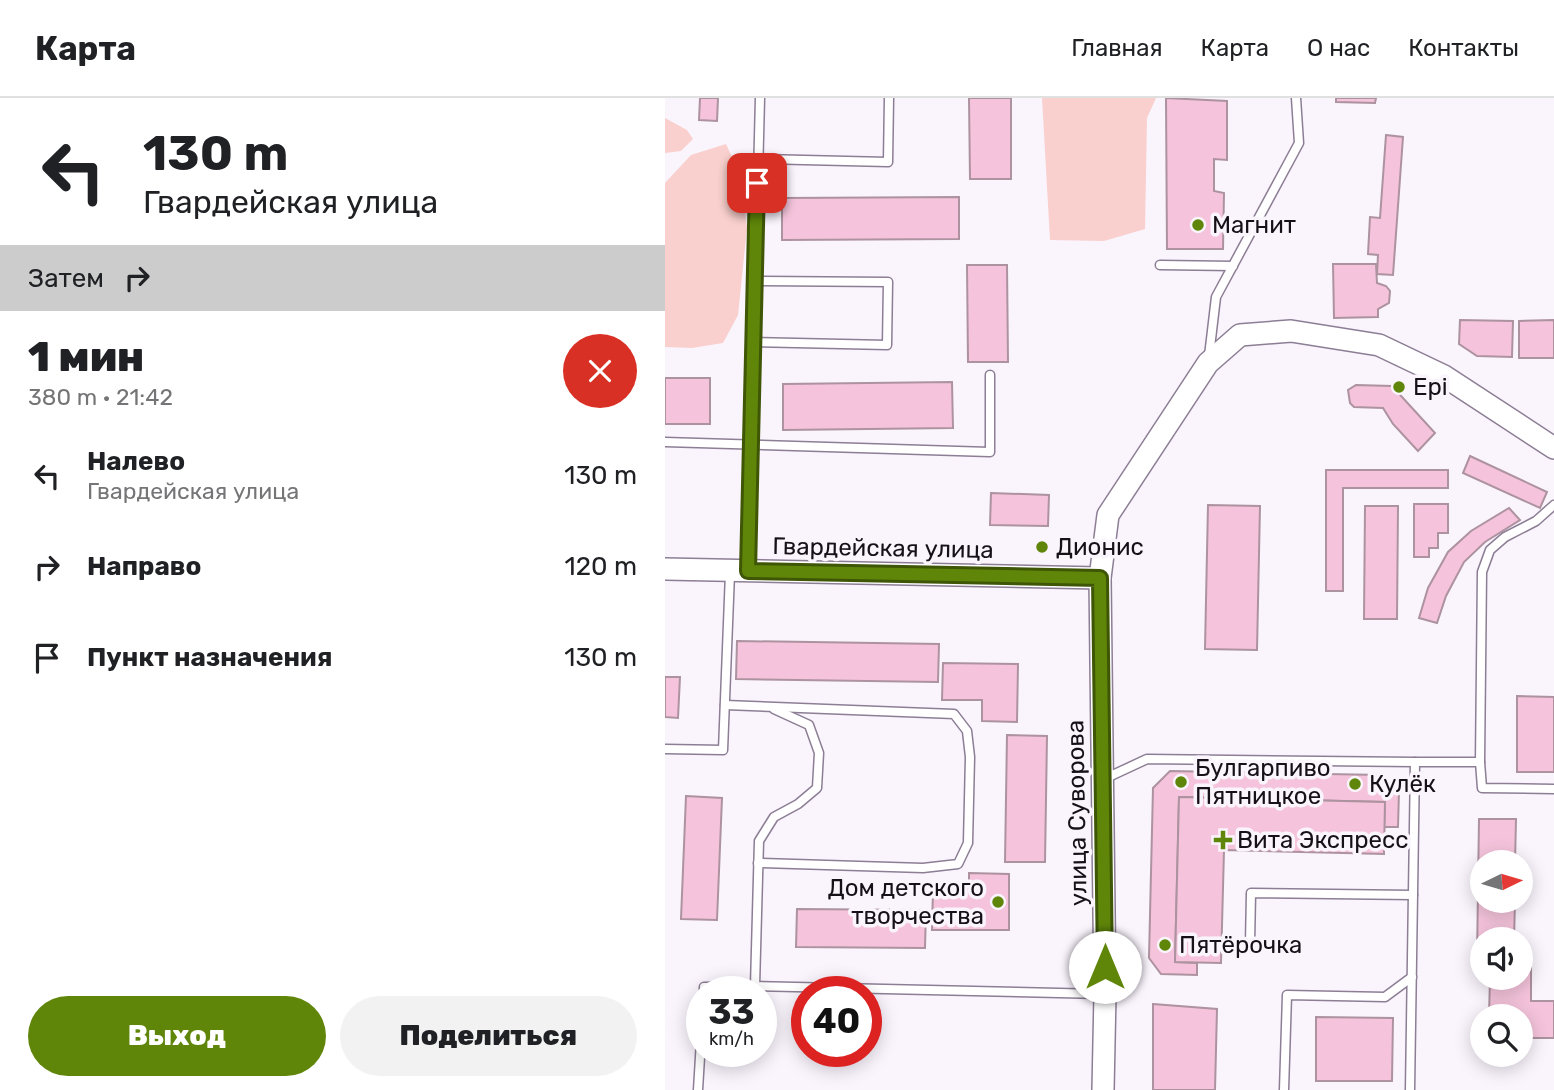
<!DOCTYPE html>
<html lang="ru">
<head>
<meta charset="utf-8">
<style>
	body { margin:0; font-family:Rubik,sans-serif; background:#f2f2f2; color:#202124; height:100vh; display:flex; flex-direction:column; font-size:26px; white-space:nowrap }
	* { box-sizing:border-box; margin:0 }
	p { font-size:23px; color:#757577 }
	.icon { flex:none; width:38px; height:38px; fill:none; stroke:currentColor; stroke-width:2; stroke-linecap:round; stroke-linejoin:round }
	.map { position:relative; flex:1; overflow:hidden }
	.drawer { display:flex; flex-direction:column; background:#fff; width:665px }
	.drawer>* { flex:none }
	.guide { background:#fff; color:#202124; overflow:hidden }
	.needle { width:46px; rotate:85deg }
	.fabs { position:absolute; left:805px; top:752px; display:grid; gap:14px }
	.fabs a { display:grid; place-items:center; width:63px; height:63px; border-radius:50%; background:#fff; box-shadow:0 4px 18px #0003; font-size:35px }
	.speed { position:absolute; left:21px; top:878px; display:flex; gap:14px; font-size:35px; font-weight:700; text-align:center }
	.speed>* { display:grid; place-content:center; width:91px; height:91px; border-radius:50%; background:#fff; box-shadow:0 4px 18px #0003; line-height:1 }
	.speed small { font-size:18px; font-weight:400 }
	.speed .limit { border:10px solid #d22; background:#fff; color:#111 }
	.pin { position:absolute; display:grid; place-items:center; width:60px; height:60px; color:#fff; margin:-30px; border-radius:14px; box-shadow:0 4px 10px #0006 }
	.me { position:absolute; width:77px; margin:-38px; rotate:0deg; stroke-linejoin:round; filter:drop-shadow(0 0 5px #0008) }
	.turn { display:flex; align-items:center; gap:24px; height:147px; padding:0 28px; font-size:32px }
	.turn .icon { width:91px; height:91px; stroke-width:2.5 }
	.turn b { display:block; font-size:49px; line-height:60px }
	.then { display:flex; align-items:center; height:66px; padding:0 28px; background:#0003; gap:14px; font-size:26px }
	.round { display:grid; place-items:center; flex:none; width:74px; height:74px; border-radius:37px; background:#f2f2f2 }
	.headline { display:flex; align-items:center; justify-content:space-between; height:119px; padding:0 28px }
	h1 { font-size:42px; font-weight:800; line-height:52px }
	.cta { display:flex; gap:14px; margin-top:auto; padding:14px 28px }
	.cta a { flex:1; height:80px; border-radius:42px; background:#5f8509; color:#fff; font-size:28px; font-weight:800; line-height:80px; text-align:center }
	.cta a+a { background:#f2f2f2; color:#202124 }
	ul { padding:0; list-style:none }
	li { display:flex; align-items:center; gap:21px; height:91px; padding:0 28px }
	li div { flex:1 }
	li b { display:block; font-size:26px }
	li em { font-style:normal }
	header { display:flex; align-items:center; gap:42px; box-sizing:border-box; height:98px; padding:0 35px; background:#fff; border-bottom:2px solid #e0e0e0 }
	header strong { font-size:33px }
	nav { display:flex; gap:38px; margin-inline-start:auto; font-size:24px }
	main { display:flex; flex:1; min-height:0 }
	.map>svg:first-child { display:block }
	.green { fill:#f9d0cd }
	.building { fill:#f5c4dc; stroke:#ad929f; stroke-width:2 }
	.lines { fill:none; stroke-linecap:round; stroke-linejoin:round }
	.service-casing { stroke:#8c7e94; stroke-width:11 }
	.tertiary-casing { stroke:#8c7e94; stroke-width:24 }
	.service { stroke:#fff; stroke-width:8 }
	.tertiary { stroke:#fff; stroke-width:21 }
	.route-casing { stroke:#3e5606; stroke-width:18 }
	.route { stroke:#5f8509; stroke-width:12 }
	.poi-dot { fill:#5f8509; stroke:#faf4fd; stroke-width:2.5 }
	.labels { text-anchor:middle; stroke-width:7; stroke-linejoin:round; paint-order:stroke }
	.poi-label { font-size:24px; fill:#161119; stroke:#faf4fd; text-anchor:start }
	.street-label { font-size:24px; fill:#161119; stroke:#faf4fd }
</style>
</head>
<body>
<header>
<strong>Карта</strong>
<nav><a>Главная</a><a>Карта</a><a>О нас</a><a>Контакты</a></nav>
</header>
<main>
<section class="drawer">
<div class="guide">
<div class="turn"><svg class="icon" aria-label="left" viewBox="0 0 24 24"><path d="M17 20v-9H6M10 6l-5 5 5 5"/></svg><div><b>130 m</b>Гвардейская улица</div></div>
<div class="then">Затем<svg class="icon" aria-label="right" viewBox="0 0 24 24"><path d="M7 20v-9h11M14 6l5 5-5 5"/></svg></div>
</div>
<div class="headline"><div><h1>1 мин</h1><p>380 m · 21:42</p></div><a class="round" style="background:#d93025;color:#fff"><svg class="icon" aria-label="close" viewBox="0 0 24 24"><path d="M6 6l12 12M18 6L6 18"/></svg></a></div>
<ul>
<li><svg class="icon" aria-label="left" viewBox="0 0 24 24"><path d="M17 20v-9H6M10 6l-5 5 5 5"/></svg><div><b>Налево</b><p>Гвардейская улица</p></div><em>130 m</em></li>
<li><svg class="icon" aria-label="right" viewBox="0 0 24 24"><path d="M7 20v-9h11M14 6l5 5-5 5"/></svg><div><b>Направо</b></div><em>120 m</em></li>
<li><svg class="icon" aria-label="arrive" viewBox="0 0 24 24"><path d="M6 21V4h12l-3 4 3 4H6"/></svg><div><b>Пункт назначения</b></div><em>130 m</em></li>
</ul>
<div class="cta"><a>Выход</a><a>Поделиться</a></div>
</section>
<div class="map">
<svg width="889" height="992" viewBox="0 0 889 992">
	<rect width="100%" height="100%" fill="#faf4fd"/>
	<!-- green -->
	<g class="green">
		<path d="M377,0H491L482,20L480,131L439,143L385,142Z"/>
		<path d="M0,20L22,32L28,41L16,53L0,55Z"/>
		<path d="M61,46L76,79L82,130L73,217L58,245L27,250L0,249V85L26,57Z"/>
	</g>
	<!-- building -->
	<g class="building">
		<path d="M35,0H53L52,23L34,22Z"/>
		<path d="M304,0H346V81H305Z"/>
		<path d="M501,0L562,3V62L549,61V93L559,95L558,151H502Z"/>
		<path d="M671,0H711L710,5L671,4Z"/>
		<path d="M721,37L738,39L728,177L712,176L713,157L703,156L705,119L715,120Z"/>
		<path d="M294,99V141L117,142V100Z"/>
		<path d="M668,166H711L712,185L721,188L725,193L724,205L713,211V219L669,220Z"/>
		<path d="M302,167H342L343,264H303Z"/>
		<path d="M795,222L848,223L847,259L812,258L794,246Z"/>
		<path d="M889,222V260H854V223Z"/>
		<rect x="0" y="280" width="45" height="46"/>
		<path d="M287,284L288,330L118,332V286Z"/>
		<path d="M691,287L727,288L770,335L753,353L728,326L718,310L689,309L685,305L683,292Z"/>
		<path d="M805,358L882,394L875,410L798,375Z"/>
		<path d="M661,372H783V390H678V493H661Z"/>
		<path d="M326,395L384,397L383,428L325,427Z"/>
		<path d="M749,406H783V435H773V450H764V459H749Z"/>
		<path d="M543,407L595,408L592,552L540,551Z"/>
		<path d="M700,408H733L732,521H699Z"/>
		<path d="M844,410L855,422L820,444L799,464L781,498L772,525L754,520L763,490L783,454L806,433Z"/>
		<path d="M72,543L274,546L273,584L71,581Z"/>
		<path d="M278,565L353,566L352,624L317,623V602H277Z"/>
		<path d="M0,579H15L13,620L0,619Z"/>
		<path d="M852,598L889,599V674H852Z"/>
		<path d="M342,637L382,638L380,764H340Z"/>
		<path d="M505,673L717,677L734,693L733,729H719L720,704L514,699L510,864L532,865V877L496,876L484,860L488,690Z"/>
		<path d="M21,698L57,700L52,822L16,821Z"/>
		<path d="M514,699L720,704L719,756L559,752L556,865L510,864Z"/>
		<path d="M814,721H851L850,765H817V803H850L849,842H817V861H812Z"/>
		<path d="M304,775L344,776V832H267L268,791H304Z"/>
		<path d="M132,811L261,812L260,850L131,849Z"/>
		<path d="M856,866L866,867V903H889V940H856V919H824L825,880H856Z"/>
		<path d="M488,906L552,911L550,992H488Z"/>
		<path d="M651,919L728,920L727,983H651Z"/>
	</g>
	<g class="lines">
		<defs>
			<g id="service">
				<path d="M93,61L223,64L224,0"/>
				<path d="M495,167L568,168"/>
				<path d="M88,244L222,247L223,184L90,183"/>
				<path d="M544,258L551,199L634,45L631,0"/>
				<path d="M0,344L325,354V277"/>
				<path d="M83,470L95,0"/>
				<path d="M60,607L289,616L302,633L305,659L303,745L293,766L258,770L93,765"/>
				<path d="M0,651L58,652L65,475"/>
				<path d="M815,664L817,690L889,691"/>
				<path d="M439,681L482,661L750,664"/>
				<path d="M585,846L586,795L748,797"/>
				<path d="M90,888L94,743L109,719L133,706L152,690L154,655L144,627L109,611"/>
				<path d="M39,894V889L85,888L437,896"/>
				<path d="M33,992L37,926"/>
				<path d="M619,992L622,897L720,899L747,879"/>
				<path d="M745,992L750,664H815L817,474L825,452L840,439L871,423L889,407"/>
			</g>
			<g id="tertiary">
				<path d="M0,471L435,480"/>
				<path d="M438,992L440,896L435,480L443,417L543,265L575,237L626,233L714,247L779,278L889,350"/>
			</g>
		</defs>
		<!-- service casing -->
		<use href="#service" class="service-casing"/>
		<!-- tertiary casing -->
		<use href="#tertiary" class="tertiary-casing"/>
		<!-- service -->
		<use href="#service" class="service"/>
		<!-- tertiary -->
		<use href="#tertiary" class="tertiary"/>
	</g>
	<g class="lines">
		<defs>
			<path id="route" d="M92,85L83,473L435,480L440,869"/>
		</defs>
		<!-- route casing -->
		<use href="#route" class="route-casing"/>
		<!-- route -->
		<use href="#route" class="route"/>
	</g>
	<!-- markers -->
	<g class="poi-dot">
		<circle cx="533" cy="127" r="7"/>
		<circle cx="734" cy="289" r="7"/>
		<circle cx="377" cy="449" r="7"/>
		<circle cx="516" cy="684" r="7"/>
		<circle cx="690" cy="686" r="7"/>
		<path d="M554.5 731.5h7v7h7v7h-7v7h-7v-7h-7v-7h7z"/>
		<circle cx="333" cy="804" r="7"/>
		<circle cx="500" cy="847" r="7"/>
	</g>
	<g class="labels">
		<!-- poi labels -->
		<g class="poi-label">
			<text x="547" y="135">Магнит</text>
			<text x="748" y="297">Epi</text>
			<text x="391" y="457">Дионис</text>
			<text x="530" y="678">Булгарпиво<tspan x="530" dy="28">Пятницкое</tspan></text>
			<text x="704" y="694">Кулёк</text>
			<text x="572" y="750">Вита Экспресс</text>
			<text x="319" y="798" text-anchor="end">Дом детского<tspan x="319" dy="28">творчества</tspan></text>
			<text x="514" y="855">Пятёрочка</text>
		</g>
		<!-- street labels -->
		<g class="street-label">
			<text transform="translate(218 450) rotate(1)" y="8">Гвардейская улица</text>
			<text transform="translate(412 715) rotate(-91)" y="8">улица Суворова</text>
		</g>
	</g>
</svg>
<div class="fabs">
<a><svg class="needle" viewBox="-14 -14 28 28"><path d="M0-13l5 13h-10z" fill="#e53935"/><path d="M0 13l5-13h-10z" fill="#757577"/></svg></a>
<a><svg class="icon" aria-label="sound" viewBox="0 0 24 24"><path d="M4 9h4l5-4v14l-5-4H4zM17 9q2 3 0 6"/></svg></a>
<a><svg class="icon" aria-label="search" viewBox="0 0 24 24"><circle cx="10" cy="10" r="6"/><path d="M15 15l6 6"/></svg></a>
</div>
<div class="speed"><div>33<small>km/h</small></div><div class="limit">40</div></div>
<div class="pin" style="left:92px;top:85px;background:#d93025"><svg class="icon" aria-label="arrive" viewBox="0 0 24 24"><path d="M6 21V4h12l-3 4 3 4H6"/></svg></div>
<svg class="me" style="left:440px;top:869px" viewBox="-20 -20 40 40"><circle r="19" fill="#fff"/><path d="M0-13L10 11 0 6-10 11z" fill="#5f8509"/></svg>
</div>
</main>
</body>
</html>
